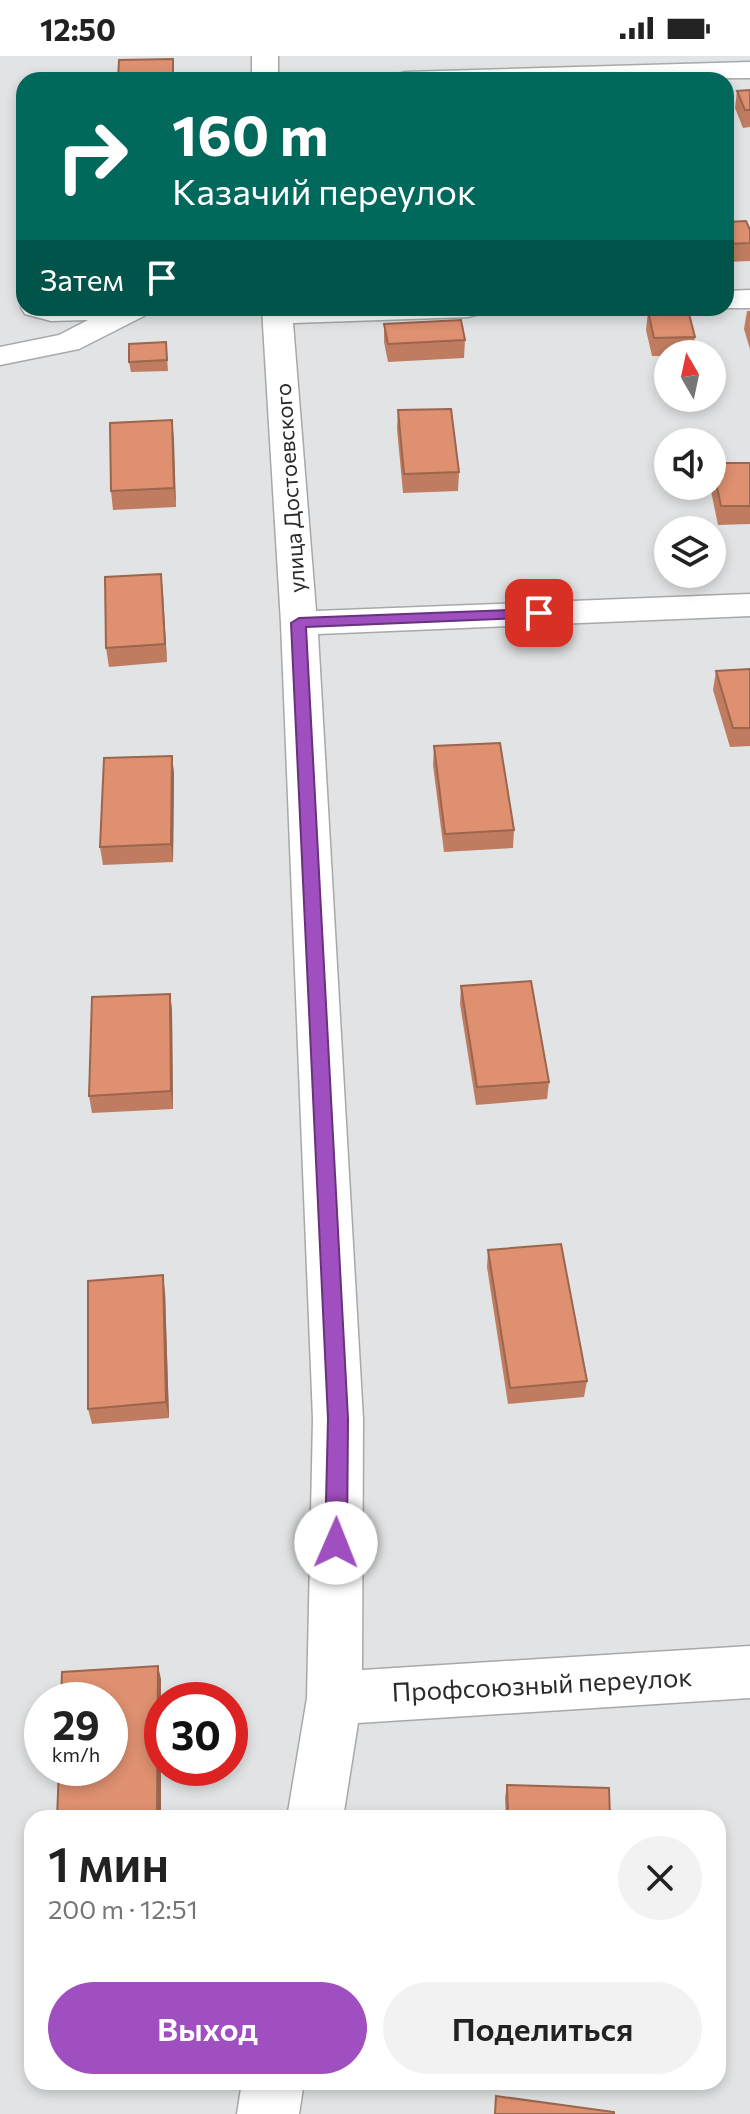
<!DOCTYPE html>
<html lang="ru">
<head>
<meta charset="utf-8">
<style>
	body { margin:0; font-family:Commissioner,sans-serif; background:#f2f2f2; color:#222; height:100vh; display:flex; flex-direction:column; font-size:30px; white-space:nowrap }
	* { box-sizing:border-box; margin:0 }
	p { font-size:26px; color:#767676 }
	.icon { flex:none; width:44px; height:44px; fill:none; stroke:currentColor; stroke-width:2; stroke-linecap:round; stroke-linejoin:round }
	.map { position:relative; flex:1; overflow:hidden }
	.drawer { position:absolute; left:24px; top:1754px; width:702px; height:280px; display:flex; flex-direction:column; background:#fff; border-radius:24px; box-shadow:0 4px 12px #0003 }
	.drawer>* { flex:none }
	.banner { position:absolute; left:16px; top:16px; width:718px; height:244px; border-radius:24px; box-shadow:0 4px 12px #0003; background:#00695c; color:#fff; overflow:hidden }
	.needle { width:52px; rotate:351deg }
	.fabs { position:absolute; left:654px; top:284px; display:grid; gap:16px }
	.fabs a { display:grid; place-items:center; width:72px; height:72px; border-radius:50%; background:#fff; box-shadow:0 4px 12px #0003; font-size:40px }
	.speed { position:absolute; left:24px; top:1626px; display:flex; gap:16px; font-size:40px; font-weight:700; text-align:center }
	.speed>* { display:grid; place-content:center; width:104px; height:104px; border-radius:50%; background:#fff; box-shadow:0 4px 12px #0003; line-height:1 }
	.speed small { font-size:20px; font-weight:400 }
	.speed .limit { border:12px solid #d22; background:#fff; color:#111 }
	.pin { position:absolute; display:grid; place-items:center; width:68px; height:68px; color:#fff; margin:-34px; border-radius:16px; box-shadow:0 4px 12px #0006 }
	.me { position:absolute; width:88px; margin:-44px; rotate:1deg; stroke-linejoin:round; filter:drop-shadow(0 0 6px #0008) }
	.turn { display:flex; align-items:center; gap:28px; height:168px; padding:0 24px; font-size:36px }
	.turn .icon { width:104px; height:104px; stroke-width:2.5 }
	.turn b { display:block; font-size:56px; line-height:68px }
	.then { display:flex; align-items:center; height:76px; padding:0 24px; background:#0003; gap:16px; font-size:30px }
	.round { display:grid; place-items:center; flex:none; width:84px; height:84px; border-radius:42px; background:#f2f2f2 }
	.head { display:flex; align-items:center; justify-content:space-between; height:136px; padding:0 24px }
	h1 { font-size:48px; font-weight:600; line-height:60px }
	.button { display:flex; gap:16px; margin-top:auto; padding:16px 24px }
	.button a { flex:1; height:92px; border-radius:48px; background:#9f4fbf; color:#fff; font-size:32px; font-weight:600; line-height:92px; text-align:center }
	.button a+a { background:#f2f2f2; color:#222 }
	.status { display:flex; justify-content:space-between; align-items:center; height:56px; padding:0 40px; background:#fff; direction:ltr }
	.status svg { height:22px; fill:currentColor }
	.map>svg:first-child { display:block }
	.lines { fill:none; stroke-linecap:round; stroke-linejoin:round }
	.minor-casing { stroke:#a7a8aa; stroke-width:3 }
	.minor { fill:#fff; fill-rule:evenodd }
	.wall { fill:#bf7c60 }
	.shaded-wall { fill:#9b654e }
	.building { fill:#de9070; stroke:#9b654e; stroke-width:2 }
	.route { fill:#9f4fbf; stroke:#67337c; stroke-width:2 }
	.labels { text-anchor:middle; stroke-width:8; stroke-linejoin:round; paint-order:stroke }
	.street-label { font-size:22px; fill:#2a2b2b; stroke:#fff }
	.near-street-label { font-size:26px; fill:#2a2b2b; stroke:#fff }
</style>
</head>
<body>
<div class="status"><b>12:50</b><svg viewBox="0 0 49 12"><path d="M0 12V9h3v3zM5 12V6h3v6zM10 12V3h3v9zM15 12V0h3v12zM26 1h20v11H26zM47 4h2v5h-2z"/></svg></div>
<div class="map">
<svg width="750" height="2058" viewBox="0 0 750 2058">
	<rect width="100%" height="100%" fill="#e2e3e4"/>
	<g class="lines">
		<defs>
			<g id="minor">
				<rect x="252" y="0" width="26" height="24"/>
				<path d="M750,6V22L393,24L397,18L406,16Z"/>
				<path d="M750,234V252H722H726V235Z"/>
				<path d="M24,247V252L148,254L144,260L79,293L0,309V291L59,279L88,264L51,265L25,258L21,252Z"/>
				<path d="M262,252H483L479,258L468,261L293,267L316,555L750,538V560L318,578L363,1363L362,1614L750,1590V1642L358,1667L343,1762H287L307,1642L313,1363L281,567Z"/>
				<path d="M242,2026H304L299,2058H237Z"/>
			</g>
		</defs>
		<!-- minor casing -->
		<use href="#minor" class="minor-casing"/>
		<!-- minor -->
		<use href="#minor" class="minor"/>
	</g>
	<!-- wall -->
	<g class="wall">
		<path d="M750,34V71L743,72L735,52L737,35Z"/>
		<path d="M726,166L750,174V205L726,206Z"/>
		<path d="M648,255L695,281L692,298H668V300H652L646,274Z"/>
		<path d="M747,255H750V293L744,273Z"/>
		<path d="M384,268L465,284L464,302L388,306L384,286Z"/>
		<path d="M166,286L168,315L131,316L129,306Z"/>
		<path d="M398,354L459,416L458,435L403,437L397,373Z"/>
		<path d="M172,364L176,451L113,454L111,435Z"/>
		<path d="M712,407H750V468L718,469L710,430H712Z"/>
		<path d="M161,518L167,606L109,611L106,592Z"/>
		<path d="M750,613V690L730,691L713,634L716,615Z"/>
		<path d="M434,690L514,774L513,792L444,796L433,709Z"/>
		<path d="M172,700L174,718L173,806L103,809L100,791Z"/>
		<path d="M461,930L549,1026L547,1043L476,1049L460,948Z"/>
		<path d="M170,938L172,955L173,1053L92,1057L89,1040Z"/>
		<path d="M488,1194L587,1325L584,1341L508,1348L487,1211Z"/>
		<path d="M165,1236L169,1362L92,1368L88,1353Z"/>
		<path d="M507,1729L610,1762H506L505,1742Z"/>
	</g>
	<!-- shaded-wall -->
	<g class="shaded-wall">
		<path d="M172,364L174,383L176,451L174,432Z"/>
		<path d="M161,518L163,537L167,606L165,588Z"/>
		<path d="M172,700L174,718L173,806L171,788Z"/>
		<path d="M170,938L172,955L173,1053L171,1035Z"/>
		<path d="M163,1219L165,1236L169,1362L166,1346Z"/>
		<path d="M158,1610L161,1623V1762H157Z"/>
	</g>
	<!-- building -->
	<g class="building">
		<path d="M173,3V24H118L119,4Z"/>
		<path d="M750,34V54H745L737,35Z"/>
		<path d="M746,165L750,174V187L726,188V166Z"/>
		<path d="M688,254L695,281L654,282L648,255Z"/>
		<path d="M461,264L465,284L388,288L384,268Z"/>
		<path d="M166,286L167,304L129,306V288Z"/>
		<path d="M451,353L459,416L404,418L398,354Z"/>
		<path d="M172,364L174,432L111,435L110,367Z"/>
		<path d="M712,407H750V450H721Z"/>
		<path d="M161,518L165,588L106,592L105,521Z"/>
		<path d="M750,613V672H733L716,615Z"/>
		<path d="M500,687L514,774L445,778L434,690Z"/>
		<path d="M172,700L171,788L100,791L104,702Z"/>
		<path d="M531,925L549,1026L477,1031L461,930Z"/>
		<path d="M170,938L171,1035L89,1040L92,941Z"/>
		<path d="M561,1188L587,1325L510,1332L488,1194Z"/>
		<path d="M163,1219L166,1346L88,1353V1225Z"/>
		<path d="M158,1610L157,1762H57L59,1712H110V1644H61L62,1616Z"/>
		<path d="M507,1729L609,1732L610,1762H508Z"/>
		<path d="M496,2040L614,2056V2058H495Z"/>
	</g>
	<!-- route -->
	<path class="route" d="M539,553L547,557L545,561L306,571L348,1363L347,1487L344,1494L336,1497L328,1494L325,1487L328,1363L291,567L299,562Z"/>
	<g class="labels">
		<!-- street labels -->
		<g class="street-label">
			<text transform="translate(290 432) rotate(-94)" y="8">улица Достоевского</text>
		</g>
		<!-- near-street labels -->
		<g class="near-street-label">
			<text transform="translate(542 1629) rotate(-3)" y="9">Профсоюзный переулок</text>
		</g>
	</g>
</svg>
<div class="fabs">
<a><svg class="needle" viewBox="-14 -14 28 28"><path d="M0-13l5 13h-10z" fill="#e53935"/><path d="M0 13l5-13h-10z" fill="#767676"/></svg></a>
<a><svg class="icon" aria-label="sound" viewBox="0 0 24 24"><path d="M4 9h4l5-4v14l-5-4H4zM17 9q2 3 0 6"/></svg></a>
<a><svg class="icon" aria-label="layers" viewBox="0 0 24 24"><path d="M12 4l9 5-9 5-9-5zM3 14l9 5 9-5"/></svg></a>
</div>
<div class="speed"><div>29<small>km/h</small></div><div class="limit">30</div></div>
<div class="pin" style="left:539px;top:557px;background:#d93025"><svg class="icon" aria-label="arrive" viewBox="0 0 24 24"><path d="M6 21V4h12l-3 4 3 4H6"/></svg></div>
<svg class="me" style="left:336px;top:1487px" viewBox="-20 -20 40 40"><circle r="19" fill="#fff"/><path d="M0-13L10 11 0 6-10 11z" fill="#9f4fbf"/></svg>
<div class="banner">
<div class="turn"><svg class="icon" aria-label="right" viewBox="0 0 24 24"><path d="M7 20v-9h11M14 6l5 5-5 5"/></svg><div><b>160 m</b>Казачий переулок</div></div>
<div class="then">Затем<svg class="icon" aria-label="arrive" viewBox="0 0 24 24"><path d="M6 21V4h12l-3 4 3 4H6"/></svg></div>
</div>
<section class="drawer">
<div class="head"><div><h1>1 мин</h1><p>200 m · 12:51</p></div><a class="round"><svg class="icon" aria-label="close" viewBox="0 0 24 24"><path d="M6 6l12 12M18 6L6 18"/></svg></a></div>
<div class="button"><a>Выход</a><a>Поделиться</a></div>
</section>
</div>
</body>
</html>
